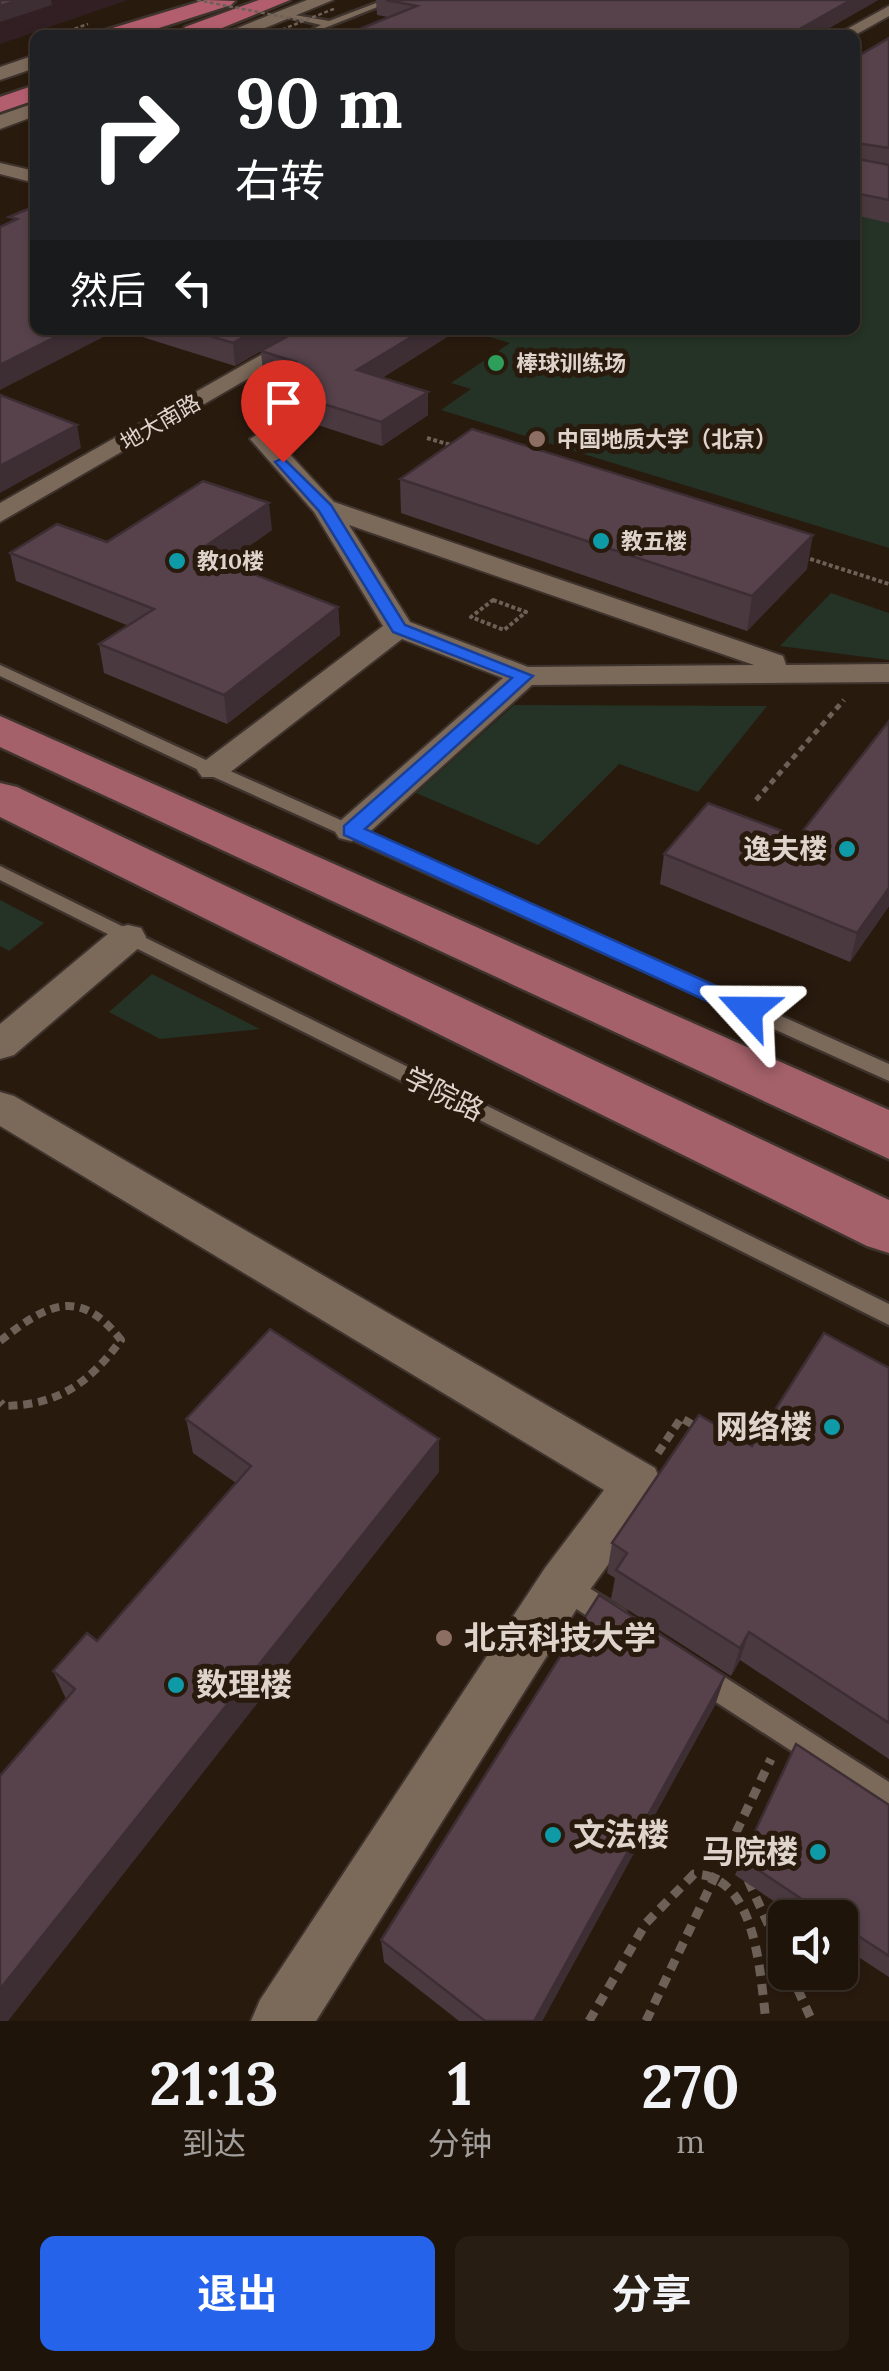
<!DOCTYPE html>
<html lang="zh">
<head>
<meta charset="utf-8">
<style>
	body { margin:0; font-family:Lora,"Noto Sans SC",serif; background:#271d13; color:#f1f3f6; height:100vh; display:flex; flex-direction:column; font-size:38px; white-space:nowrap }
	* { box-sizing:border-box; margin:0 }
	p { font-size:32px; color:#a19e9c }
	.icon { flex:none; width:55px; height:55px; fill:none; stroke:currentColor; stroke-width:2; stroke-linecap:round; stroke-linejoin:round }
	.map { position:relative; height:2021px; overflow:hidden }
	.drawer { display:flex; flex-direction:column; background:#1f140a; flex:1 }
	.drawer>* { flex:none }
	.hud { position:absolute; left:30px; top:30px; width:830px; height:305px; border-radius:15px; box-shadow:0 2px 8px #0004,0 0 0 2px #3c332b; background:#202124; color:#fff; overflow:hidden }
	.fabs { position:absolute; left:768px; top:1900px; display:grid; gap:20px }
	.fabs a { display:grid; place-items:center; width:90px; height:90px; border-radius:15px; background:#1f140a; box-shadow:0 2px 8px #0004,0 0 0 2px #3c332b; font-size:50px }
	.pin { position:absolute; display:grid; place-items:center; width:85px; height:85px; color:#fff; margin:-102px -42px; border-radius:50% 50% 50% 0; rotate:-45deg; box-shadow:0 0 10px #0007 }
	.pin .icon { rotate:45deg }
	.me { position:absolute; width:110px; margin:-55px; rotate:294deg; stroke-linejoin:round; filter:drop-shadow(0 0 8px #0008) }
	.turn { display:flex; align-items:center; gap:35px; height:210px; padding:0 40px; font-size:45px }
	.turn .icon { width:130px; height:130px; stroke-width:2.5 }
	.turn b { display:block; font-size:70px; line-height:85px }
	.then { display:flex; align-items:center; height:95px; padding:0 40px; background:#0003; gap:20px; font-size:38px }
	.eta { display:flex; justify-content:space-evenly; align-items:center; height:170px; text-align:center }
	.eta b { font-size:60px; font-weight:700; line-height:70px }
	.primary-button { display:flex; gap:20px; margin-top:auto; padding:20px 40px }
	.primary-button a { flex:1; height:115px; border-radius:15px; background:#2563eb; color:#fff; font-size:40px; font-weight:700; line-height:115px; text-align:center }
	.primary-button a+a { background:#271d13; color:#f1f3f6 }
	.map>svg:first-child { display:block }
	.commercial { fill:#321f23 }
	.green { fill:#243325 }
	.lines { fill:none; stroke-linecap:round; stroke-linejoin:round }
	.service-casing { stroke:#3e332d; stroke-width:5 }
	.minor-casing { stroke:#3e332d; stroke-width:4 }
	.tertiary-casing { stroke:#3e332d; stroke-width:4 }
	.primary-casing { stroke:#3e332d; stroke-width:5 }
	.trunk-casing { stroke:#3e332d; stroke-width:5 }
	.path-far4 { stroke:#6d6056; stroke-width:2.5; stroke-dasharray:4 2.5; stroke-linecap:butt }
	.path-far3 { stroke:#6d6056; stroke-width:4; stroke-dasharray:4 2.5; stroke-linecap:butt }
	.path-far2 { stroke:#6d6056; stroke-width:5; stroke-dasharray:6 5; stroke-linecap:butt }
	.path-far1 { stroke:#6d6056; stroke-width:8; stroke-dasharray:9 6; stroke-linecap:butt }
	.path { stroke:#6d6056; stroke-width:9; stroke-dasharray:11 8; stroke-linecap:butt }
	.service { fill:#7b695a; fill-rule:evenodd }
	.minor { fill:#7b695a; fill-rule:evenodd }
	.tertiary { fill:#7b695a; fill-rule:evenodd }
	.primary { fill:#a5616a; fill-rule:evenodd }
	.trunk { fill:#b35e6f; fill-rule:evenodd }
	.path-bridge { stroke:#6d6056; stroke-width:2.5; stroke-dasharray:4 2.5; stroke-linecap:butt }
	.wall { fill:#4b3940 }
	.shaded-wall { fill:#3d2e34 }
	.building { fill:#57424b; stroke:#3d2e34; stroke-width:2.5 }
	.route { fill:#2563eb; stroke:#184099; stroke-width:2.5 }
	.leisure-dot { fill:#2e9e5b; stroke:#291a0e; stroke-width:4 }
	.education-dot { fill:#8d6e63; stroke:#291a0e; stroke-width:4 }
	.culture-dot { fill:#0f9aa8; stroke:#291a0e; stroke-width:4 }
	.labels { text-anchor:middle; stroke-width:10; stroke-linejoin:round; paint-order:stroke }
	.far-poi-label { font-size:22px; font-weight:bold; fill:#ded4cc; stroke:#291a0e; text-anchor:start }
	.far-street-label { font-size:22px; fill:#ded4cc; stroke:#291a0e }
	.poi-label { font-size:28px; font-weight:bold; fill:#ded4cc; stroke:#291a0e; text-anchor:end }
	.street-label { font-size:28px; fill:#ded4cc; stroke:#291a0e }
	.near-poi-label { font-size:32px; font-weight:bold; fill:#ded4cc; stroke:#291a0e; text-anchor:start }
</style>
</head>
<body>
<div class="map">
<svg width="889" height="2021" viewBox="0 0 889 2021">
	<rect width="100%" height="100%" fill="#291a0e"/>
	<!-- commercial -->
	<path class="commercial" d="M0,0H128L0,44Z"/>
	<!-- green -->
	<g class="green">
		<path d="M855,190L889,197V548L441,410L471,389L451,383L510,343L466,330H855Z"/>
		<path d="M831,593L889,613V660L780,646Z"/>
		<path d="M514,705L767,706L698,792L619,764L538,845L416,793Z"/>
		<path d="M0,900L44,923L9,951L0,946Z"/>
		<path d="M152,974L260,1029L160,1039L109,1012Z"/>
	</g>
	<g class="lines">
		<defs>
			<g id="service">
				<path d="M384,0H395L317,31L313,29L321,25L279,15L283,13L329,21Z"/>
				<path d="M0,665L219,766L889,1064V1081L207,774L0,676Z"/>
				<path d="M0,866L889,1304V1325L0,880Z"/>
				<path d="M563,1572L625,1610L629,1620L625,1630L615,1634L553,1594L549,1585L553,1576Z"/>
				<path d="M698,1660L889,1782V1814L688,1684L684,1674L688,1664Z"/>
			</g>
			<g id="minor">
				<path d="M889,6V16L855,35H836Z"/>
				<path d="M0,163L35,171V183L0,174Z"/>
				<path d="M305,330H332L0,522V503Z"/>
				<path d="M262,432L271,434L334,502L783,656L786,665L889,664V682L532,685L363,838L351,841L339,838L334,830L339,822L503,678L402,639L224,777H202L197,770L202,763L383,626L314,512L250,439ZM349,525L754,665L528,667L410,622Z"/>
				<path d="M128,925L141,928L146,937L141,946L14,1055L0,1059V1024L115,928Z"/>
				<path d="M0,1092L14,1096L655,1468L662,1484L655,1500L581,1602L316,2021H251L260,2000L545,1568L604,1490L0,1126Z"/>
			</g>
			<g id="tertiary">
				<path d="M307,0H333L248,35H220Z"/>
				<path d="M35,55V68L0,80V67Z"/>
				<path d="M35,103V116L0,129V115Z"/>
			</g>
			<g id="primary">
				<path d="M0,716L889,1110V1159L0,747Z"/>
				<path d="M0,783L17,787L889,1200V1253L867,1246L0,817Z"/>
			</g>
			<g id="trunk">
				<path d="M205,0L235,1L231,5L137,35H103L106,30Z"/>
				<path d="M259,0H290L205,35L182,32L185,27Z"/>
				<path d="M35,85V100L0,112V97Z"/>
			</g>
		</defs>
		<!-- service casing -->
		<use href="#service" class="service-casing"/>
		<!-- minor casing -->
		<use href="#minor" class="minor-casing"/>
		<!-- tertiary casing -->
		<use href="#tertiary" class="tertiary-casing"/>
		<!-- primary casing -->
		<use href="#primary" class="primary-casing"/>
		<!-- trunk casing -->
		<use href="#trunk" class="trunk-casing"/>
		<!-- path-far4 -->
		<path class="path-far4" d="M56,35L88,24"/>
		<!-- path-far3 -->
		<g class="path-far3">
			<path d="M427,438L454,446"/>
			<path d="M804,557L889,584"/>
			<path d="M493,600L526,612L504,630L471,617Z"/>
		</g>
		<!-- path-far2 -->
		<path class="path-far2" d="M756,800L844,700"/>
		<!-- path-far1 -->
		<g class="path-far1">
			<path d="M0,1341C47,1304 79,1286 121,1340C89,1383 59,1405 4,1406L0,1402"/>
			<path d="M658,1453L681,1418L699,1428"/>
		</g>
		<!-- path -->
		<g class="path">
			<path d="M732,1844L743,1869"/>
			<path d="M748,1880L785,1961"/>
			<path d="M790,1972L812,2021"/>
			<path d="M589,2021L646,1923L694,1874C757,1875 760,1975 766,2021"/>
			<path d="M646,2021L771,1759"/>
		</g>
		<!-- service -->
		<use href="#service" class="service"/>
		<!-- minor -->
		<use href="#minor" class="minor"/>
		<!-- tertiary -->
		<use href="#tertiary" class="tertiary"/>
		<!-- primary -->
		<use href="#primary" class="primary"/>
		<!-- trunk -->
		<use href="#trunk" class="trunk"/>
		<!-- path-bridge -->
		<g class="path-bridge">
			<path d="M197,0L304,21"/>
			<path d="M276,32L336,8"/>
		</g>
	</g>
	<!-- wall -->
	<g class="wall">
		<path d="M376,0H878L817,35H345L388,17L377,15Z"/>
		<path d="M889,38V223L855,215V58Z"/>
		<path d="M120,330H297L235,366Z"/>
		<path d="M455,332L382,378L428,392V415L382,446L281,413L279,390L281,388L280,380L263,374L261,351Z"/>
		<path d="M400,479L807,569L747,631L401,513Z"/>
		<path d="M272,530L225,563L338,607L340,635L227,724L104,673L99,644L129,626L16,581L10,553L107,542Z"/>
		<path d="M664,854L889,906L850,962L660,884Z"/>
		<path d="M889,1368V1759L740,1660L731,1676L611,1599L615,1578L607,1573L612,1543L752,1446Z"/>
		<path d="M186,1419L439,1472L66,1699L53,1671L97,1641L236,1483L193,1453Z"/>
		<path d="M725,1676L715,1705L542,2021H459L384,1962L381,1940Z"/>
		<path d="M796,1744L889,1805V1977L840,1945V1918H799L735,1875Z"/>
	</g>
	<!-- shaded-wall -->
	<g class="shaded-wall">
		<path d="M19,0H51L52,5L0,22V6Z"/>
		<path d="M851,0H878L817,35H789Z"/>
		<path d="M69,330H117L0,390V365Z"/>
		<path d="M256,330H297L235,366L233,343Z"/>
		<path d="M423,330H455V332L358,393L357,370Z"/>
		<path d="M428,392V415L382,446L381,422Z"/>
		<path d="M77,425L81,448L0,493V466Z"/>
		<path d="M269,503L272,530L200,580L197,552Z"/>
		<path d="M813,535L807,569L747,631L752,596Z"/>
		<path d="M338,607L340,635L227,724L224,695Z"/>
		<path d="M889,888V906L850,962L857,933Z"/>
		<path d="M439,1439V1472L8,2021H0V1989Z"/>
		<path d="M749,1632L740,1660L731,1676L740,1648Z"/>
		<path d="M725,1676L715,1705L542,2021H534Z"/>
	</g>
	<!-- building -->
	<g class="building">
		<path d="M0,0H19L0,6Z"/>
		<path d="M386,0H851L789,35H345L417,6Z"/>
		<path d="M889,38V148L856,143L858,159L889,165V200L855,193V58Z"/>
		<path d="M35,206V330H69L0,365V227L17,219L9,217Z"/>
		<path d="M190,330H256L233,343Z"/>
		<path d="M299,330H423L357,370L428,392L381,422L279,390L298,378L280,372L296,362L261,351Z"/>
		<path d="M0,395L77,425L0,466Z"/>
		<path d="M472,429L813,535L752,596L400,479Z"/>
		<path d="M203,481L269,503L197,552L338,607L224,695L99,644L154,609L10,553L57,524L107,542Z"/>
		<path d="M889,721V888L857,933L664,854L708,803L798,837Z"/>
		<path d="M270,1329L439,1439L0,1989V1776L75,1689L53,1671L87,1633L97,1641L251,1466L186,1419Z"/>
		<path d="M824,1333L889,1368V1723L749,1632L740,1648L616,1570L627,1553L612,1543L699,1415L752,1446Z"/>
		<path d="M599,1595L725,1676L534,2021H485L381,1940Z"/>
		<path d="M796,1744L889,1805V1956L840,1924V1918H830L742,1859Z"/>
	</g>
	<!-- route -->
	<path class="route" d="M283,458L331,505L405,625L533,676L365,829L756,1004L760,1010L756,1016H740L344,835V826L512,678L393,632L319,511L275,462Z"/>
	<!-- markers -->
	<circle class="leisure-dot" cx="496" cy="363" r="10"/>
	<g class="education-dot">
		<circle cx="537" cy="439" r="10"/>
		<circle cx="444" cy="1638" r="10"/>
	</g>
	<g class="culture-dot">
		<circle cx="601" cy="541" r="10"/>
		<circle cx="177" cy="561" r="10"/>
		<circle cx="847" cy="849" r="10"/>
		<circle cx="832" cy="1427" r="10"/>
		<circle cx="176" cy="1685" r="10"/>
		<circle cx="553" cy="1835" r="10"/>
		<circle cx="818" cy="1852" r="10"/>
	</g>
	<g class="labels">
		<!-- far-poi labels -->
		<g class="far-poi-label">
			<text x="516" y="371">棒球训练场</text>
			<text x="557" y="447">中国地质大学（北京）</text>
			<text x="621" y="549">教五楼</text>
			<text x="197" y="569">教10楼</text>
		</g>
		<!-- far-street labels -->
		<g class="far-street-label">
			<text transform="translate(160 422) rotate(-30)" y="8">地大南路</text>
		</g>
		<!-- poi labels -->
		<g class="poi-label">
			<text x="827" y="859">逸夫楼</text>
		</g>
		<!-- street labels -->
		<g class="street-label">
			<text transform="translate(444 1094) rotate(26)" y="10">学院路</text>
		</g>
		<!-- near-poi labels -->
		<g class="near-poi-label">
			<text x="812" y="1438" text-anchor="end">网络楼</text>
			<text x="464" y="1649">北京科技大学</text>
			<text x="196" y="1696">数理楼</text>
			<text x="573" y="1846">文法楼</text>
			<text x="798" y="1863" text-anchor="end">马院楼</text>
		</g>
	</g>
</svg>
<div class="fabs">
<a><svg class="icon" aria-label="sound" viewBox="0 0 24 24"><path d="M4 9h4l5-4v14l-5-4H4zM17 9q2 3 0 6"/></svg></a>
</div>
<div class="pin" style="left:283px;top:462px;background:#d93025"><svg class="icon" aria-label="arrive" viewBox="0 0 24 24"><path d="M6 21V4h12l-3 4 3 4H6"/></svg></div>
<svg class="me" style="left:748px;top:1010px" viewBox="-20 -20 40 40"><path d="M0-17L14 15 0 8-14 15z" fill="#2563eb" stroke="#fff" stroke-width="4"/></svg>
<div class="hud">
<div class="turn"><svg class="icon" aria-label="right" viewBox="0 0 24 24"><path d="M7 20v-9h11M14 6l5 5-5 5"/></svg><div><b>90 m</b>右转</div></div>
<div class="then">然后<svg class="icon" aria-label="left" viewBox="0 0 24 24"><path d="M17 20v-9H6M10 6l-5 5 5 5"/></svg></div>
</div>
</div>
<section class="drawer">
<div class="eta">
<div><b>21:13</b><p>到达</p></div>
<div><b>1</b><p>分钟</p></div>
<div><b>270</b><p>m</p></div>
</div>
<div class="primary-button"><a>退出</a><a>分享</a></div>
</section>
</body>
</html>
